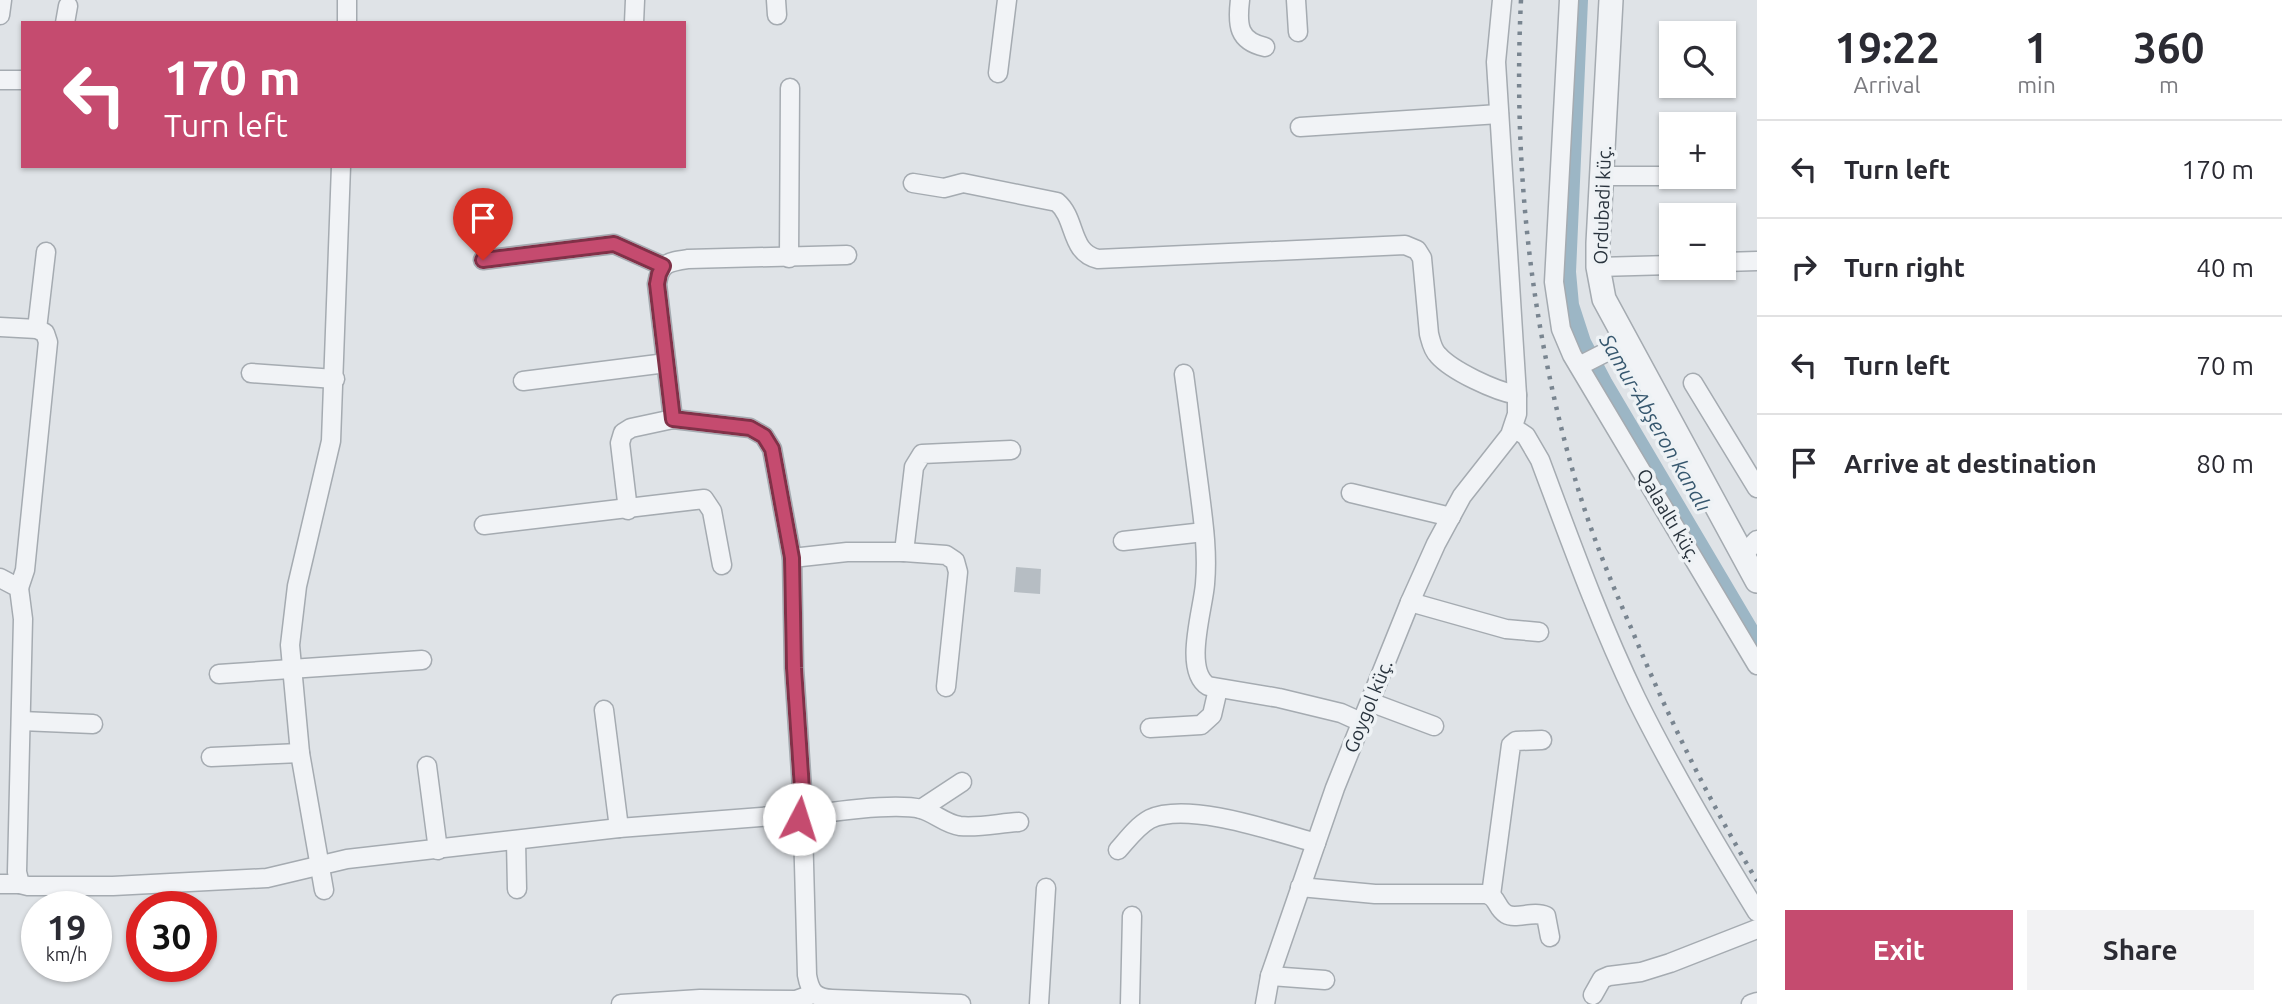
<!DOCTYPE html>
<html lang="en">
<head>
<meta charset="utf-8">
<style>
	body { margin:0; font-family:Ubuntu,sans-serif; background:#f2f2f3; color:#2b2b33; height:100vh; display:flex; flex-direction:column; font-size:26px; white-space:nowrap }
	* { box-sizing:border-box; margin:0 }
	p { font-size:23px; color:#7c7c81 }
	.icon { flex:none; width:38px; height:38px; fill:none; stroke:currentColor; stroke-width:2; stroke-linecap:round; stroke-linejoin:round }
	.map { position:relative; flex:1; overflow:hidden }
	.drawer { display:flex; flex-direction:column; background:#fff; width:525px }
	.drawer>* { flex:none }
	.hud { position:absolute; left:21px; top:21px; width:665px; height:147px; border-radius:0px; box-shadow:0 2px 5px #0004; background:#c54b6f; color:#fff; overflow:hidden }
	.fabs { position:absolute; left:1659px; top:21px; display:grid; gap:14px }
	.fabs a { display:grid; place-items:center; width:77px; height:77px; border-radius:0px; background:#fff; box-shadow:0 2px 5px #0004; font-size:35px }
	.speed { position:absolute; left:21px; top:891px; display:flex; gap:14px; font-size:35px; font-weight:700; text-align:center }
	.speed>* { display:grid; place-content:center; width:91px; height:91px; border-radius:50%; background:#fff; box-shadow:0 2px 5px #0004; line-height:1 }
	.speed small { font-size:18px; font-weight:400 }
	.speed .limit { border:10px solid #d22; background:#fff; color:#111 }
	.pin { position:absolute; display:grid; place-items:center; width:60px; height:60px; color:#fff; margin:-72px -30px; border-radius:50% 50% 50% 0; rotate:-45deg; box-shadow:0 0 7px #0007 }
	.pin .icon { rotate:45deg }
	.me { position:absolute; width:77px; margin:-38px; rotate:5deg; stroke-linejoin:round; filter:drop-shadow(0 0 5px #0008) }
	.turn { display:flex; align-items:center; gap:24px; height:147px; padding:0 28px; font-size:32px }
	.turn .icon { width:91px; height:91px; stroke-width:2.5 }
	.turn b { display:block; font-size:49px; line-height:60px }
	.eta { display:flex; justify-content:space-evenly; align-items:center; height:119px; text-align:center }
	.eta b { font-size:42px; font-weight:600; line-height:49px }
	.button { display:flex; gap:14px; margin-top:auto; padding:14px 28px }
	.button a { flex:1; height:80px; border-radius:0px; background:#c54b6f; color:#fff; font-size:28px; font-weight:600; line-height:80px; text-align:center }
	.button a+a { background:#f2f2f3; color:#2b2b33 }
	ul { padding:0; list-style:none }
	li { display:flex; align-items:center; gap:21px; height:98px; padding:0 28px; border-top:2px solid #e1e1e2 }
	li div { flex:1 }
	li b { display:block; font-size:26px }
	li em { font-style:normal }
	main { display:flex; flex:1; min-height:0 }
	.map>svg:first-child { display:block }
	.lines { fill:none; stroke-linecap:round; stroke-linejoin:round }
	.canal { stroke:#9cb6c5; stroke-width:16 }
	.building { fill:#b6bdc3 }
	.minor-casing { stroke:#a5abb1; stroke-width:21 }
	.tertiary-casing { stroke:#a5abb1; stroke-width:26 }
	.minor { stroke:#f1f3f6; stroke-width:18 }
	.tertiary { stroke:#f1f3f6; stroke-width:23 }
	.rail { stroke:#798590; stroke-width:4.5; stroke-dasharray:3.5 7; stroke-linecap:butt }
	.route-casing { stroke:#803148; stroke-width:18 }
	.route { stroke:#c54b6f; stroke-width:12 }
	.labels { text-anchor:middle; stroke-width:7; stroke-linejoin:round; paint-order:stroke }
	.street-label { font-size:19px; fill:#29333d; stroke:#eef2f5 }
	.water-label { font-size:21px; font-style:italic; fill:#36576e; stroke:#eef2f5 }
</style>
</head>
<body>
<main>
<div class="map">
<svg width="1757" height="1004" viewBox="0 0 1757 1004">
	<rect width="100%" height="100%" fill="#dfe3e7"/>
	<g class="lines">
		<!-- canal -->
		<path class="canal" d="M1580,0L1568,272L1571,305L1583,342L1604,382L1757,641"/>
	</g>
	<!-- building -->
	<path class="building" d="M1016,567L1041,569L1040,594L1014,592Z"/>
	<g class="lines">
		<defs>
			<g id="minor">
				<path d="M776,0L777,15"/>
				<path d="M1240,0C1237,25 1238,41 1265,47"/>
				<path d="M1296,0L1298,32"/>
				<path d="M1569,0L1554,282L1561,329L1572,355L1757,665"/>
				<path d="M0,15L2,0"/>
				<path d="M65,23L68,6"/>
				<path d="M347,23V0"/>
				<path d="M634,23L635,0"/>
				<path d="M998,73L1007,0"/>
				<path d="M0,80H23"/>
				<path d="M1300,127L1499,114"/>
				<path d="M1602,176H1660"/>
				<path d="M913,183L944,188L963,183L1057,202C1077,219 1069,252 1098,259L1405,245L1417,250L1422,258L1429,334C1431,341 1432,349 1438,355C1452,371 1495,391 1517,395"/>
				<path d="M847,255L688,259C668,262 660,263 657,284L673,419L750,428L764,436L772,449L792,558L794,668L802,789L799,819C824,811 896,803 921,809C935,813 945,824 960,826C979,828 1000,823 1019,822"/>
				<path d="M789,258L790,88"/>
				<path d="M483,260L614,244L663,266"/>
				<path d="M1724,262L1757,261"/>
				<path d="M1598,267L1671,265"/>
				<path d="M0,327L37,329L45,333L48,342L25,570L19,588"/>
				<path d="M37,329L46,252"/>
				<path d="M1579,366L1626,342"/>
				<path d="M251,373L335,379"/>
				<path d="M1184,374C1189,412 1194,449 1199,487C1203,519 1208,551 1205,584C1203,610 1183,670 1208,686L1279,698L1341,713L1361,722"/>
				<path d="M523,381L666,363"/>
				<path d="M1693,383L1757,488"/>
				<path d="M1514,428L1526,436L1540,460C1570,540 1599,621 1636,698C1672,771 1714,842 1757,912"/>
				<path d="M1351,493L1451,517"/>
				<path d="M628,510L620,443L623,433L631,428L673,419"/>
				<path d="M484,525L704,499L712,511L722,565"/>
				<path d="M1123,541L1204,532"/>
				<path d="M904,552L946,555L955,561L958,572L946,687"/>
				<path d="M1743,555L1757,540"/>
				<path d="M792,558L847,552H904L914,467L922,454L1011,450"/>
				<path d="M0,578L19,588L23,619L17,872L20,884L28,886H113L267,878L347,859L619,828L786,815L799,819L803,827L807,975C810,992 815,998 832,999L961,1004"/>
				<path d="M1410,602L1506,629L1539,632"/>
				<path d="M219,674L422,660"/>
				<path d="M1370,702L1434,726"/>
				<path d="M604,710L619,828"/>
				<path d="M21,721L93,724"/>
				<path d="M1150,728L1201,725L1212,715L1218,689"/>
				<path d="M211,757L300,753"/>
				<path d="M427,766L438,850"/>
				<path d="M921,809L962,782"/>
				<path d="M516,841L517,889"/>
				<path d="M1118,850C1127,840 1137,826 1150,819C1188,801 1276,832 1316,843"/>
				<path d="M0,884H20"/>
				<path d="M1300,887L1375,894H1486C1498,897 1496,908 1506,914C1516,920 1533,910 1546,916L1550,937"/>
				<path d="M324,890L300,753L290,645L297,586L331,441L341,166"/>
				<path d="M1491,895L1511,745L1516,741L1542,740"/>
				<path d="M1270,976L1325,980"/>
				<path d="M1593,995L1602,979L1609,976L1641,972L1670,963L1757,929"/>
				<path d="M621,1004L700,999L796,1000L813,994"/>
				<path d="M1039,1004L1046,888"/>
				<path d="M1130,1004L1132,916"/>
				<path d="M1265,1004L1270,976L1335,788L1410,602L1436,544L1462,496L1510,435L1517,414V395L1496,62L1502,0"/>
				<path d="M1751,1004L1757,1002"/>
			</g>
			<path id="tertiary" d="M1611,0L1598,243V267L1604,299L1757,581"/>
		</defs>
		<!-- minor casing -->
		<use href="#minor" class="minor-casing"/>
		<!-- tertiary casing -->
		<use href="#tertiary" class="tertiary-casing"/>
		<!-- minor -->
		<use href="#minor" class="minor"/>
		<!-- tertiary -->
		<use href="#tertiary" class="tertiary"/>
		<!-- rail -->
		<path class="rail" d="M1521,0C1513,162 1530,326 1576,482C1591,533 1611,582 1632,630C1668,717 1709,801 1757,881"/>
	</g>
	<g class="lines">
		<defs>
			<path id="route" d="M483,260L614,244L663,266L659,274L657,284L673,419L750,428L764,436L772,449L792,558L794,668L802,789L799,819"/>
		</defs>
		<!-- route casing -->
		<use href="#route" class="route-casing"/>
		<!-- route -->
		<use href="#route" class="route"/>
	</g>
	<g class="labels">
		<!-- street labels -->
		<g class="street-label">
			<text transform="translate(1602 205) rotate(-88)" y="7">Ordubadi küç.</text>
			<text transform="translate(1669 515) rotate(59)" y="7">Qalaaltı küç.</text>
			<text transform="translate(1368 706) rotate(-68)" y="7">Goygol küç.</text>
		</g>
		<!-- water labels -->
		<g class="water-label">
			<text transform="translate(1655 423) rotate(60)" y="7">Samur-Abşeron kanalı</text>
		</g>
	</g>
</svg>
<div class="fabs">
<a><svg class="icon" aria-label="search" viewBox="0 0 24 24"><circle cx="10" cy="10" r="6"/><path d="M15 15l6 6"/></svg></a>
<a>+</a>
<a>−</a>
</div>
<div class="speed"><div>19<small>km/h</small></div><div class="limit">30</div></div>
<div class="pin" style="left:483px;top:260px;background:#d93025"><svg class="icon" aria-label="arrive" viewBox="0 0 24 24"><path d="M6 21V4h12l-3 4 3 4H6"/></svg></div>
<svg class="me" style="left:799px;top:819px" viewBox="-20 -20 40 40"><circle r="19" fill="#fff"/><path d="M0-13L10 11 0 6-10 11z" fill="#c54b6f"/></svg>
<div class="hud">
<div class="turn"><svg class="icon" aria-label="left" viewBox="0 0 24 24"><path d="M17 20v-9H6M10 6l-5 5 5 5"/></svg><div><b>170 m</b>Turn left</div></div>
</div>
</div>
<section class="drawer">
<div class="eta">
<div><b>19:22</b><p>Arrival</p></div>
<div><b>1</b><p>min</p></div>
<div><b>360</b><p>m</p></div>
</div>
<ul>
<li><svg class="icon" aria-label="left" viewBox="0 0 24 24"><path d="M17 20v-9H6M10 6l-5 5 5 5"/></svg><div><b>Turn left</b></div><em>170 m</em></li>
<li><svg class="icon" aria-label="right" viewBox="0 0 24 24"><path d="M7 20v-9h11M14 6l5 5-5 5"/></svg><div><b>Turn right</b></div><em>40 m</em></li>
<li><svg class="icon" aria-label="left" viewBox="0 0 24 24"><path d="M17 20v-9H6M10 6l-5 5 5 5"/></svg><div><b>Turn left</b></div><em>70 m</em></li>
<li><svg class="icon" aria-label="arrive" viewBox="0 0 24 24"><path d="M6 21V4h12l-3 4 3 4H6"/></svg><div><b>Arrive at destination</b></div><em>80 m</em></li>
</ul>
<div class="button"><a>Exit</a><a>Share</a></div>
</section>
</main>
</body>
</html>
